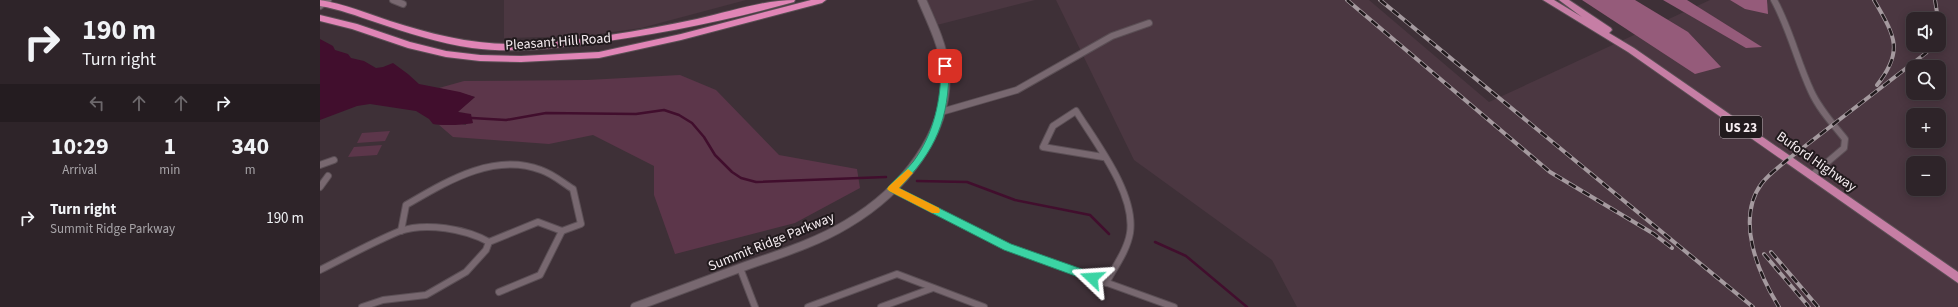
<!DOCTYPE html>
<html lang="en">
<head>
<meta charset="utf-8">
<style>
	body { margin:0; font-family:"Source Sans 3",sans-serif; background:#3a3035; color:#f1f3f6; height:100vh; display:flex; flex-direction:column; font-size:15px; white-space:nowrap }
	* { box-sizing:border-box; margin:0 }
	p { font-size:13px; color:#a7a4a8 }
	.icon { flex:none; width:22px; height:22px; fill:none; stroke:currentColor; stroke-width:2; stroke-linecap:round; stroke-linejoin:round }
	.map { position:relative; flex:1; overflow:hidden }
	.details { display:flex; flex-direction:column; background:#2e2429; width:320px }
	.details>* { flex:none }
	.top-card { background:#2e2429; color:#f1f3f6; overflow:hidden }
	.tools { position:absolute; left:1586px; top:12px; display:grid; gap:8px }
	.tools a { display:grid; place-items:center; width:40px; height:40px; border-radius:8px; background:#2e2429; box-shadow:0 2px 10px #0003,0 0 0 1px #494146; font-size:20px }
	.pin { position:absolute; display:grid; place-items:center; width:34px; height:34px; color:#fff; margin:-17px; border-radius:8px; box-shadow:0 2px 6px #0006 }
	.me { position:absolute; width:44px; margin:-22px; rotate:290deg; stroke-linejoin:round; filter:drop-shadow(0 0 3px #0008) }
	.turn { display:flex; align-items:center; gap:14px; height:84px; padding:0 16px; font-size:18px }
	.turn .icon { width:52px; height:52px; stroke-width:2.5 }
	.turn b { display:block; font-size:28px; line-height:34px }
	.lanes { display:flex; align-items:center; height:38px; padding:0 16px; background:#0003; justify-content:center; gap:20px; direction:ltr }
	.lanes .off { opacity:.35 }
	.eta { display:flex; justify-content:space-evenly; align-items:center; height:68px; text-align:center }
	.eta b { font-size:24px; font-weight:700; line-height:28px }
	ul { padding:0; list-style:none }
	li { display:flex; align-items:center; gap:12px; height:56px; padding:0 16px }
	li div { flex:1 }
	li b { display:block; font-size:15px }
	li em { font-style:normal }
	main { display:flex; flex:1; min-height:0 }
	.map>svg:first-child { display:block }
	.built { fill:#4b3741; fill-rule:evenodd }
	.green { fill:#5c364a }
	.forest { fill:#955b7a }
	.water { fill:#410e2d }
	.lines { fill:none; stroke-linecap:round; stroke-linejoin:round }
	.stream { stroke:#410e2d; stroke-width:2.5 }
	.minor-casing { stroke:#5b4f55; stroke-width:8 }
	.tertiary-casing { stroke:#5b4f55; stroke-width:10 }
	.primary-casing { stroke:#5b4f55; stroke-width:2 }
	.trunk-casing { stroke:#5b4f55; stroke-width:2 }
	.minor { stroke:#786870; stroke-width:6 }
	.tertiary { stroke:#786870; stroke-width:8 }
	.primary { fill:#c67ea5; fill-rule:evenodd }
	.trunk { fill:#e085b6; fill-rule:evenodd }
	.rail-casing { stroke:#a59a9f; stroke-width:4 }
	.rail { stroke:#211a1d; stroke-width:2.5; stroke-dasharray:8; stroke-linecap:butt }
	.route { fill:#3bd4a4; stroke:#268a6b }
	.slow { fill:#f59e0b }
	.labels { text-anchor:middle; stroke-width:4; stroke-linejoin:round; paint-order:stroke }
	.shield { fill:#211a1d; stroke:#b6aeb1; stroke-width:1 }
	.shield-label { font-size:13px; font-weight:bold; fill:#f6edf1 }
	.street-label { font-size:14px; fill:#f6edf1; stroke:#211a1d }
</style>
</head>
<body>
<main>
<section class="details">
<div class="top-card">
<div class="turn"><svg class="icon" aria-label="right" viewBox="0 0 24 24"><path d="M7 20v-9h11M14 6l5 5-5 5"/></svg><div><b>190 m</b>Turn right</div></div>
<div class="lanes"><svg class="icon off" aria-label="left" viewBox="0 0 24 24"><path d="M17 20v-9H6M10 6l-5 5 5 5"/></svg><svg class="icon off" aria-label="ahead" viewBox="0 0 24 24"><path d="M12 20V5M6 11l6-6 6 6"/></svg><svg class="icon off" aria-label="ahead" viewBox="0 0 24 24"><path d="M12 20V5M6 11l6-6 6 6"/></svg><svg class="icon" aria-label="right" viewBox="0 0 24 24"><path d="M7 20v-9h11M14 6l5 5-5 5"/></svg></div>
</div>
<div class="eta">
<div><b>10:29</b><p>Arrival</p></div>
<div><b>1</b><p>min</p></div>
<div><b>340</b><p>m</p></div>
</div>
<ul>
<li><svg class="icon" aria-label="right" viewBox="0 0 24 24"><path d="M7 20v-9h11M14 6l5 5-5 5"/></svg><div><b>Turn right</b><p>Summit Ridge Parkway</p></div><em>190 m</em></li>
</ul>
</section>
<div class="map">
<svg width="1638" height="307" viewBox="0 0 1638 307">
	<rect width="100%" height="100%" fill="#3e3037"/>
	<!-- built -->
	<g class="built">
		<path d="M184,0H426L321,28L264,36L184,38Z"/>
		<path d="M607,0H715L617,25Z"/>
		<path d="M736,0H1049L1169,102L1390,0H1638V307H977L952,260L814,160ZM1593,19H1619V45H1593ZM1593,67H1619V93H1593ZM1593,115H1619V141H1593ZM1593,163H1619V189H1593Z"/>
	</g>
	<!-- green -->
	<g class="green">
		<path d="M360,75L396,90L459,155L537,169L540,188L475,223L355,254L334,195V166L273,135L229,144L133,137L119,125L137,123L146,125L145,113L137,112L155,97L119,88L144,81L267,80Z"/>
		<path d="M70,131L65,141L37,143L42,133Z"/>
		<path d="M62,145L57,155L28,157L34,147Z"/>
	</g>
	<!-- forest -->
	<g class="forest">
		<path d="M1262,0H1315L1368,32L1401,67L1375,74Z"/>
		<path d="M1343,0H1367L1442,47L1426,48Z"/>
		<path d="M1410,0H1447L1448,14L1425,9Z"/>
	</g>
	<!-- water -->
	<path class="water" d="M0,39L13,46L15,50L28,54L31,58L44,61L56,68L63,67L73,63L88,74L99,84L140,92L155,97L138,112L151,114L153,123C145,125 122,126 113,124L109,119L96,111L50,104L37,106L0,120Z"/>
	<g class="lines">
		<!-- stream -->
		<g class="stream">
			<path d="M152,118L186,120L226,113L316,114L344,110L359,115L372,123L384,137L395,155L412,172L421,178L436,182L566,177"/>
			<path d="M597,181L647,182L695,200L770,215L789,234"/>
			<path d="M835,242L866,256L927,307"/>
		</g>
		<defs>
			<g id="minor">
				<path d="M73,0L83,4"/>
				<path d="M1454,0C1470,29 1477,61 1491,91C1499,109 1513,124 1525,139L1524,148L1491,176"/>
				<path d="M0,6L8,0"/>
				<path d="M621,112L697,90L792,36L829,23"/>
				<path d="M783,157L723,147L733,126L756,111C776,143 816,194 810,233C807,251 794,268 786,283"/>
				<path d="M0,165L14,160"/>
				<path d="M0,187L8,176"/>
				<path d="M572,189L688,247L854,307"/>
				<path d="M420,268L435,307"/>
				<path d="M0,270C26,257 53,242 80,231C106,222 146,229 169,242"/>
				<path d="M179,292L220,275L242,231"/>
				<path d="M42,307L63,300L106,295L146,272L166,250L169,242L218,222L242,231L261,224L253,189C243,183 233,174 221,170C173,152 126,182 86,205L81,231"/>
				<path d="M488,307L577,274L664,307"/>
				<path d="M561,307L613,288"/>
			</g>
			<path id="tertiary" d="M315,307C350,294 385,281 420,268C456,255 494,244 527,224C581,192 632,133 625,66C622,43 611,21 602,0"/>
			<path id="primary" d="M1223,0H1234L1262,17L1239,0H1249L1291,28L1292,30L1289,33L1314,48L1638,272V283L1308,52Z"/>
			<g id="trunk">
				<path d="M0,0C24,4 47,13 70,21C111,34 153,45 197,44C258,42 319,31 377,19C409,12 443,0 475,0L474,2C406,21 336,35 266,44C228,49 190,53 152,48C119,43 87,33 55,22C37,16 19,9 0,6Z"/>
				<path d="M491,0H506L502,3L361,40L279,58L201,62L160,61L126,57L88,48L32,29L0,21V15L37,24L90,42L126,51L160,55L201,56L279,52L361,34Z"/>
			</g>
		</defs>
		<!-- minor casing -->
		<use href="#minor" class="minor-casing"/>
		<!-- tertiary casing -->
		<use href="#tertiary" class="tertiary-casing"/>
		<!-- primary casing -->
		<use href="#primary" class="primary-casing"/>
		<!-- trunk casing -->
		<use href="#trunk" class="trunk-casing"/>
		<!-- minor -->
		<use href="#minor" class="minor"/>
		<!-- tertiary -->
		<use href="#tertiary" class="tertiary"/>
		<!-- primary -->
		<use href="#primary" class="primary"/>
		<!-- trunk -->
		<use href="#trunk" class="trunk"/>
		<defs>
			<g id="rail">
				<path d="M1027,0L1230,172L1334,234L1352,248"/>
				<path d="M1060,0L1433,307"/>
				<path d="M1554,0C1574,35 1585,50 1557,85"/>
				<path d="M1615,0L1618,19"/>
				<path d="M1451,252L1498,307"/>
				<path d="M1444,254L1489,307"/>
				<path d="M1459,307C1438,273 1415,219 1442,183C1449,174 1459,167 1467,160L1606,53L1613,45"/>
			</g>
		</defs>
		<!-- rail casing -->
		<use href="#rail" class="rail-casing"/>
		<!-- rail -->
		<use href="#rail" class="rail"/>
	</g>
	<!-- route -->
	<path class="route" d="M625,63L629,66C629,120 616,150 579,188L691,244L776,274L777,278L776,281L772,282L684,250L569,191L567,189L569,186C576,178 586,171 593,162C614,134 621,100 621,66Z"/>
	<!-- slow -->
	<path class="slow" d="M588,169L593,173L579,188L619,208L620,211L619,213H612L569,191L567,189L569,186Z"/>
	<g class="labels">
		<!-- shield labels -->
		<rect class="shield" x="1400" y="116" width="42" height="22" rx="3"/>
		<g class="shield-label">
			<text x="1421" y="132">US 23</text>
		</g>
		<!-- street labels -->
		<g class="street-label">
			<text transform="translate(238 41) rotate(-4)" y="5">Pleasant Hill Road</text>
			<text transform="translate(1497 161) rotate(35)" y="5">Buford Highway</text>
			<text transform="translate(451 241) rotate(-22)" y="5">Summit Ridge Parkway</text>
		</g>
	</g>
</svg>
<div class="tools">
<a><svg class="icon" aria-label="sound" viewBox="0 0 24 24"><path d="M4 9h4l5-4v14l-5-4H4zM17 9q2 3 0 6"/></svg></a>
<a><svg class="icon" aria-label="search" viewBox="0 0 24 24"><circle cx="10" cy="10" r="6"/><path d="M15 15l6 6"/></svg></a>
<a>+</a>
<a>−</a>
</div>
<div class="pin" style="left:625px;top:66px;background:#d93025"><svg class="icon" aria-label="arrive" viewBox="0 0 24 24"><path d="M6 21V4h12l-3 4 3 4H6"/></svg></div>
<svg class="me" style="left:772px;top:278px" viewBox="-20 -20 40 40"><path d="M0-17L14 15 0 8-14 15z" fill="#3bd4a4" stroke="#fff" stroke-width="4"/></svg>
</div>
</main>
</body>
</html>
